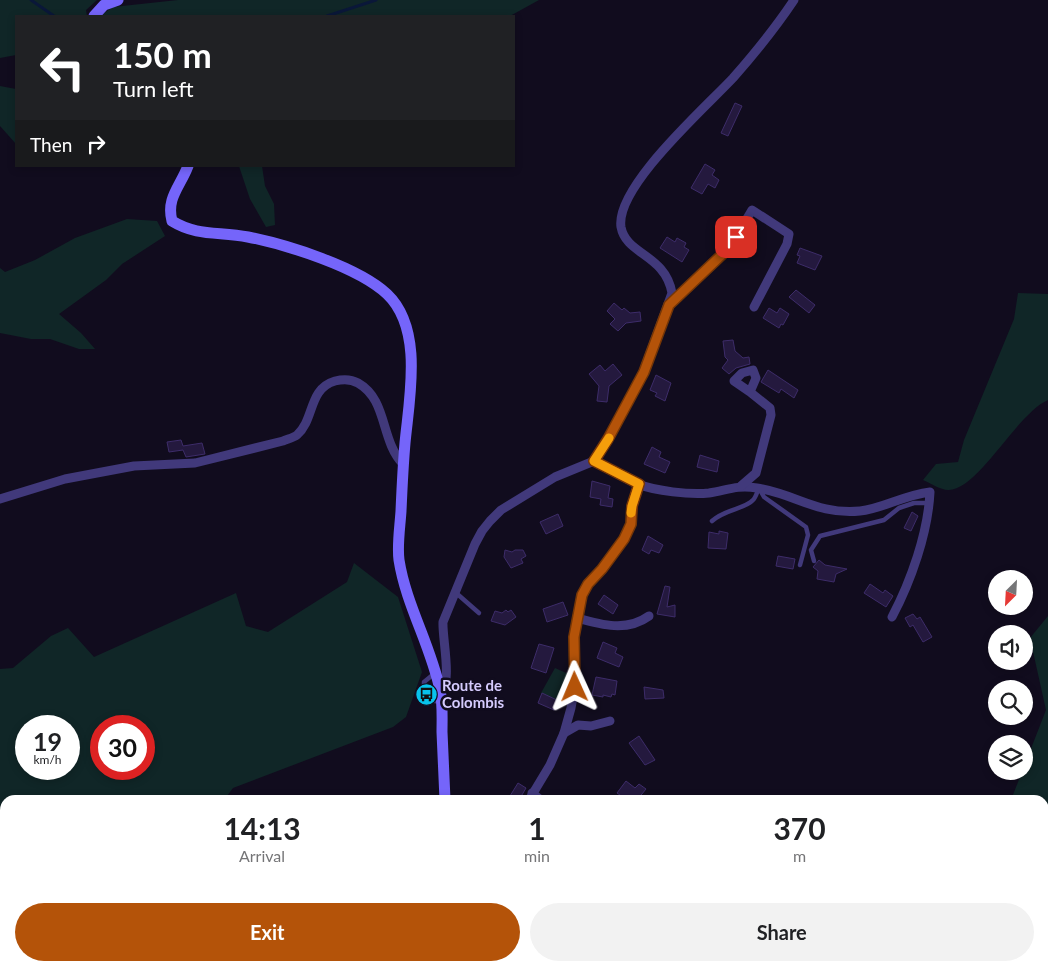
<!DOCTYPE html>
<html lang="en">
<head>
<meta charset="utf-8">
<style>
	body { margin:0; font-family:Lato,sans-serif; background:#f2f2f2; color:#202124; height:100vh; display:flex; flex-direction:column; font-size:19px; white-space:nowrap }
	* { box-sizing:border-box; margin:0 }
	p { font-size:16px; color:#757577 }
	.icon { flex:none; width:28px; height:28px; fill:none; stroke:currentColor; stroke-width:2; stroke-linecap:round; stroke-linejoin:round }
	.map { position:relative; flex:1; overflow:hidden }
	.details { position:absolute; left:0px; top:795px; width:1049px; height:176px; display:flex; flex-direction:column; background:#fff; border-radius:15px 15px 0 0; box-shadow:0 2px 8px #0003 }
	.details>* { flex:none }
	.banner { position:absolute; left:15px; top:15px; width:500px; height:152px; border-radius:0px; box-shadow:0 2px 8px #0003; background:#202124; color:#fff; overflow:hidden }
	.needle { width:32px; rotate:204deg }
	.buttons { position:absolute; left:988px; top:570px; display:grid; gap:10px }
	.buttons a { display:grid; place-items:center; width:45px; height:45px; border-radius:50%; background:#fff; box-shadow:0 2px 8px #0003; font-size:25px }
	.speed { position:absolute; left:15px; top:715px; display:flex; gap:10px; font-size:25px; font-weight:700; text-align:center }
	.speed>* { display:grid; place-content:center; width:65px; height:65px; border-radius:50%; background:#fff; box-shadow:0 2px 8px #0003; line-height:1 }
	.speed small { font-size:12px; font-weight:400 }
	.speed .limit { border:8px solid #d22; background:#fff; color:#111 }
	.pin { position:absolute; display:grid; place-items:center; width:42px; height:42px; color:#fff; margin:-21px; border-radius:10px; box-shadow:0 2px 8px #0006 }
	.me { position:absolute; width:55px; margin:-28px; rotate:359deg; stroke-linejoin:round; filter:drop-shadow(0 0 4px #0008) }
	.turn { display:flex; align-items:center; gap:18px; height:105px; padding:0 15px; font-size:22px }
	.turn .icon { width:65px; height:65px; stroke-width:2.5 }
	.turn b { display:block; font-size:35px; line-height:42px }
	.then { display:flex; align-items:center; height:48px; padding:0 15px; background:#0003; gap:10px; font-size:19px }
	.eta { display:flex; justify-content:space-evenly; align-items:center; height:85px; text-align:center }
	.eta b { font-size:30px; font-weight:700; line-height:35px }
	.button { display:flex; gap:10px; margin-top:auto; padding:10px 15px }
	.button a { flex:1; height:58px; border-radius:30px; background:#b45309; color:#fff; font-size:20px; font-weight:700; line-height:58px; text-align:center }
	.button a+a { background:#f2f2f2; color:#202124 }
	.map>svg:first-child { display:block }
	.green { fill:#102627; fill-rule:evenodd }
	.lines { fill:none; stroke-linecap:round; stroke-linejoin:round }
	.stream { stroke:#0a1739; stroke-width:3 }
	.building { fill:#24193e; stroke:#3d2c69 }
	.lane { stroke:#41397b; stroke-width:4.5 }
	.street { stroke:#41397b; stroke-width:9 }
	.secondary { stroke:#7565fa; stroke-width:11 }
	.route-casing { stroke:#753606; stroke-width:12 }
	.route { stroke:#b45309; stroke-width:9 }
	.slow { stroke:#f59e0b; stroke-width:9 }
	.labels { text-anchor:middle; stroke-width:5; stroke-linejoin:round; paint-order:stroke }
	.poi-label { font-size:15px; font-weight:bold; fill:#d5cbfd; stroke:#110c1e; text-anchor:start }
</style>
</head>
<body>
<div class="map">
<svg width="1048" height="971" viewBox="0 0 1048 971">
	<rect width="100%" height="100%" fill="#110c1e"/>
	<!-- green -->
	<g class="green">
		<path d="M0,0H97L86,10L87,16H16V55L0,58Z"/>
		<path d="M178,0H539L510,16H102L104,13L113,7Z"/>
		<path d="M0,86L16,89V144L0,126Z"/>
		<path d="M239,166H262L265,186L274,204L275,225L266,227L250,199Z"/>
		<path d="M127,219L157,221L165,236L122,264L106,280L59,314L81,333L95,349H79L50,339H31L0,333V268L5,272L35,260L75,238Z"/>
		<path d="M1018,293L1048,294V400C1017,413 978,491 948,490C941,490 930,483 923,480L936,464L958,462L964,440L1014,319Z"/>
		<path d="M354,563L398,597L422,672L406,717L393,727L233,788L224,800H5V917H0V669L13,668L51,636L68,628L94,657L236,593L246,626L268,632L347,582ZM26,726H69V769H26ZM101,726H144V769H101Z"/>
		<path d="M1048,616V971H978L976,966H1044V800H1011L1046,710L1030,638Z"/>
		<path d="M555,668L573,676L562,703L541,693Z"/>
	</g>
	<g class="lines">
		<!-- stream -->
		<g class="stream">
			<path d="M31,0L54,16"/>
			<path d="M327,16L376,0"/>
		</g>
	</g>
	<!-- building -->
	<g class="building">
		<path d="M735,103L742,106L728,136L721,133Z"/>
		<path d="M705,164L715,170L712,175L719,180L715,188L708,184L702,194L691,188Z"/>
		<path d="M667,237L675,242L677,238L686,243L684,247L689,250L682,262L660,248Z"/>
		<path d="M800,248L822,256L815,270L797,263L800,256L797,255Z"/>
		<path d="M796,290L815,305L809,313L789,297Z"/>
		<path d="M614,303L622,310L624,308L630,313L640,312L641,321L626,323L618,331L610,324L615,319L607,311Z"/>
		<path d="M769,308L777,313L780,308L789,314L783,325L781,324L779,328L763,318Z"/>
		<path d="M733,340L735,351L743,358L749,357L750,364L736,368L729,374L722,368L728,360L725,357L723,341Z"/>
		<path d="M613,364L622,375L609,386L607,402L597,401L599,386L589,374L600,365L605,371Z"/>
		<path d="M768,370L798,390L794,398L781,389L779,393L761,382Z"/>
		<path d="M656,375L671,383L665,401L655,396L657,393L650,390Z"/>
		<path d="M181,440L183,446L202,443L205,454L186,457L183,450L169,452L167,442Z"/>
		<path d="M652,447L661,452L659,457L670,462L665,473L644,464Z"/>
		<path d="M700,455L719,461L717,472L697,467Z"/>
		<path d="M592,481L610,486L608,498L613,499L612,507L600,505L601,499L590,497Z"/>
		<path d="M912,512L918,516L911,531L904,528Z"/>
		<path d="M558,514L563,526L546,534L540,522Z"/>
		<path d="M719,531L728,533L726,549L708,548L709,532L719,534Z"/>
		<path d="M648,536L663,545L659,553L651,550L649,554L642,550Z"/>
		<path d="M505,550L512,552L515,550H523L526,556L521,559L523,563L511,568L504,557Z"/>
		<path d="M778,556L795,559L793,569L776,566Z"/>
		<path d="M819,560L825,565L847,569L836,574L834,582L817,579L818,571L813,567Z"/>
		<path d="M870,584L883,593L885,590L893,596L886,607L864,593Z"/>
		<path d="M665,586L670,587L667,607L675,605V617L657,614Z"/>
		<path d="M604,595L618,605L613,614L598,604Z"/>
		<path d="M563,602L568,615L547,622L543,609Z"/>
		<path d="M506,610L508,612L511,610L516,617L505,625L491,621L495,611L502,613Z"/>
		<path d="M913,614L917,619L920,617L932,637L923,642L913,625L910,627L905,618Z"/>
		<path d="M603,642L617,648L615,653L623,657L619,667L597,658Z"/>
		<path d="M539,644L554,648L546,673L531,668Z"/>
		<path d="M596,677L617,681L615,695L612,694L611,697L603,695V697L592,695Z"/>
		<path d="M644,687L663,690L664,698L645,699Z"/>
		<path d="M542,693L559,701L554,710L538,703Z"/>
		<path d="M639,736L655,760L645,765L629,743Z"/>
		<path d="M626,781L635,788L639,784L646,789L637,800L631,797L627,800L617,793Z"/>
		<path d="M518,783L526,788L519,800L510,796Z"/>
	</g>
	<g class="lines">
		<!-- lane -->
		<g class="lane">
			<path d="M760,490L764,497L806,527L808,535L800,565"/>
			<path d="M712,521C725,509 745,509 753,500C756,497 757,492 759,488"/>
			<path d="M814,561L811,550L820,536L884,520L899,508L914,503H929"/>
			<path d="M455,592L479,613"/>
			<path d="M435,673L424,682V692L430,700L440,702"/>
		</g>
		<!-- street -->
		<g class="street">
			<path d="M671,303L730,247L752,210L789,234L787,244L754,307"/>
			<path d="M594,461C608,468 622,478 638,484C655,491 690,495 709,493C728,490 736,485 757,488C796,494 817,515 860,511C882,509 904,495 930,492C928,533 911,581 892,617"/>
			<path d="M741,486L756,473L771,415L770,408L750,392L756,378L753,370L742,373L734,381L750,392"/>
			<path d="M0,499L65,479L134,466L195,463L283,441C287,439 293,438 297,435C315,419 308,389 335,381C343,379 351,379 358,383C388,400 380,440 403,464"/>
			<path d="M577,618C602,625 627,632 649,616"/>
			<path d="M440,692C453,684 442,638 443,622L475,544L482,531L490,521L501,510L555,477L594,461L608,439L643,372L672,293C665,254 626,255 621,227C615,187 706,107 733,78C755,53 776,27 794,0"/>
			<path d="M564,733L578,725L591,726L610,721"/>
			<path d="M532,793L541,800"/>
			<path d="M529,800L550,765L564,733L571,708L575,687L574,637L582,595L588,583L602,569L624,539L631,524L632,506L639,485"/>
			<path d="M606,966H609"/>
		</g>
		<!-- secondary -->
		<g class="secondary">
			<path d="M94,16L104,5L118,0"/>
			<path d="M188,166C180,187 166,198 172,221C198,237 220,231 248,237C288,245 358,267 387,294C424,329 409,399 405,443C403,466 402,488 401,511C400,527 397,545 399,560C406,605 431,646 440,690C443,704 442,718 442,732C443,755 444,777 445,800"/>
			<path d="M453,966V971"/>
		</g>
	</g>
	<g class="lines">
		<defs>
			<path id="route" d="M575,687L574,637L582,595L588,584L602,569L624,539L631,524L632,506L639,484L594,461L608,439L644,372L669,305L730,247L736,237"/>
		</defs>
		<!-- route casing -->
		<use href="#route" class="route-casing"/>
		<!-- route -->
		<use href="#route" class="route"/>
		<!-- slow -->
		<path class="slow" d="M609,438L594,461L639,484L632,506L631,513"/>
	</g>
	<!-- icons -->
	<defs>
		<symbol id="bus-disc" viewBox="-11 -11 22 22"><circle r="9.5" fill="#08c3ec" stroke="#110c1e"/><path d="M-5-6H5V4H4V6H2V4H-2V6H-4V4H-5ZM-3.5-4V0h7V-4ZM-3.5 1.2v1.5H-2V1.2ZM2 1.2v1.5H3.5V1.2Z" fill="#111"/></symbol>
	</defs>
	<g fill-rule="evenodd">
		<use href="#bus-disc" x="414" y="682" width="25" height="25"/>
	</g>
	<g class="labels">
		<!-- poi labels -->
		<g class="poi-label">
			<text x="442" y="691">Route de<tspan x="442" dy="17">Colombis</tspan></text>
		</g>
	</g>
</svg>
<div class="buttons">
<a><svg class="needle" viewBox="-14 -14 28 28"><path d="M0-13l5 13h-10z" fill="#e53935"/><path d="M0 13l5-13h-10z" fill="#757577"/></svg></a>
<a><svg class="icon" aria-label="sound" viewBox="0 0 24 24"><path d="M4 9h4l5-4v14l-5-4H4zM17 9q2 3 0 6"/></svg></a>
<a><svg class="icon" aria-label="search" viewBox="0 0 24 24"><circle cx="10" cy="10" r="6"/><path d="M15 15l6 6"/></svg></a>
<a><svg class="icon" aria-label="layers" viewBox="0 0 24 24"><path d="M12 4l9 5-9 5-9-5zM3 14l9 5 9-5"/></svg></a>
</div>
<div class="speed"><div>19<small>km/h</small></div><div class="limit">30</div></div>
<div class="pin" style="left:736px;top:237px;background:#d93025"><svg class="icon" aria-label="arrive" viewBox="0 0 24 24"><path d="M6 21V4h12l-3 4 3 4H6"/></svg></div>
<svg class="me" style="left:575px;top:687px" viewBox="-20 -20 40 40"><path d="M0-17L14 15 0 8-14 15z" fill="#b45309" stroke="#fff" stroke-width="4"/></svg>
<div class="banner">
<div class="turn"><svg class="icon" aria-label="left" viewBox="0 0 24 24"><path d="M17 20v-9H6M10 6l-5 5 5 5"/></svg><div><b>150 m</b>Turn left</div></div>
<div class="then">Then<svg class="icon" aria-label="right" viewBox="0 0 24 24"><path d="M7 20v-9h11M14 6l5 5-5 5"/></svg></div>
</div>
<section class="details">
<div class="eta">
<div><b>14:13</b><p>Arrival</p></div>
<div><b>1</b><p>min</p></div>
<div><b>370</b><p>m</p></div>
</div>
<div class="button"><a>Exit</a><a>Share</a></div>
</section>
</div>
</body>
</html>
